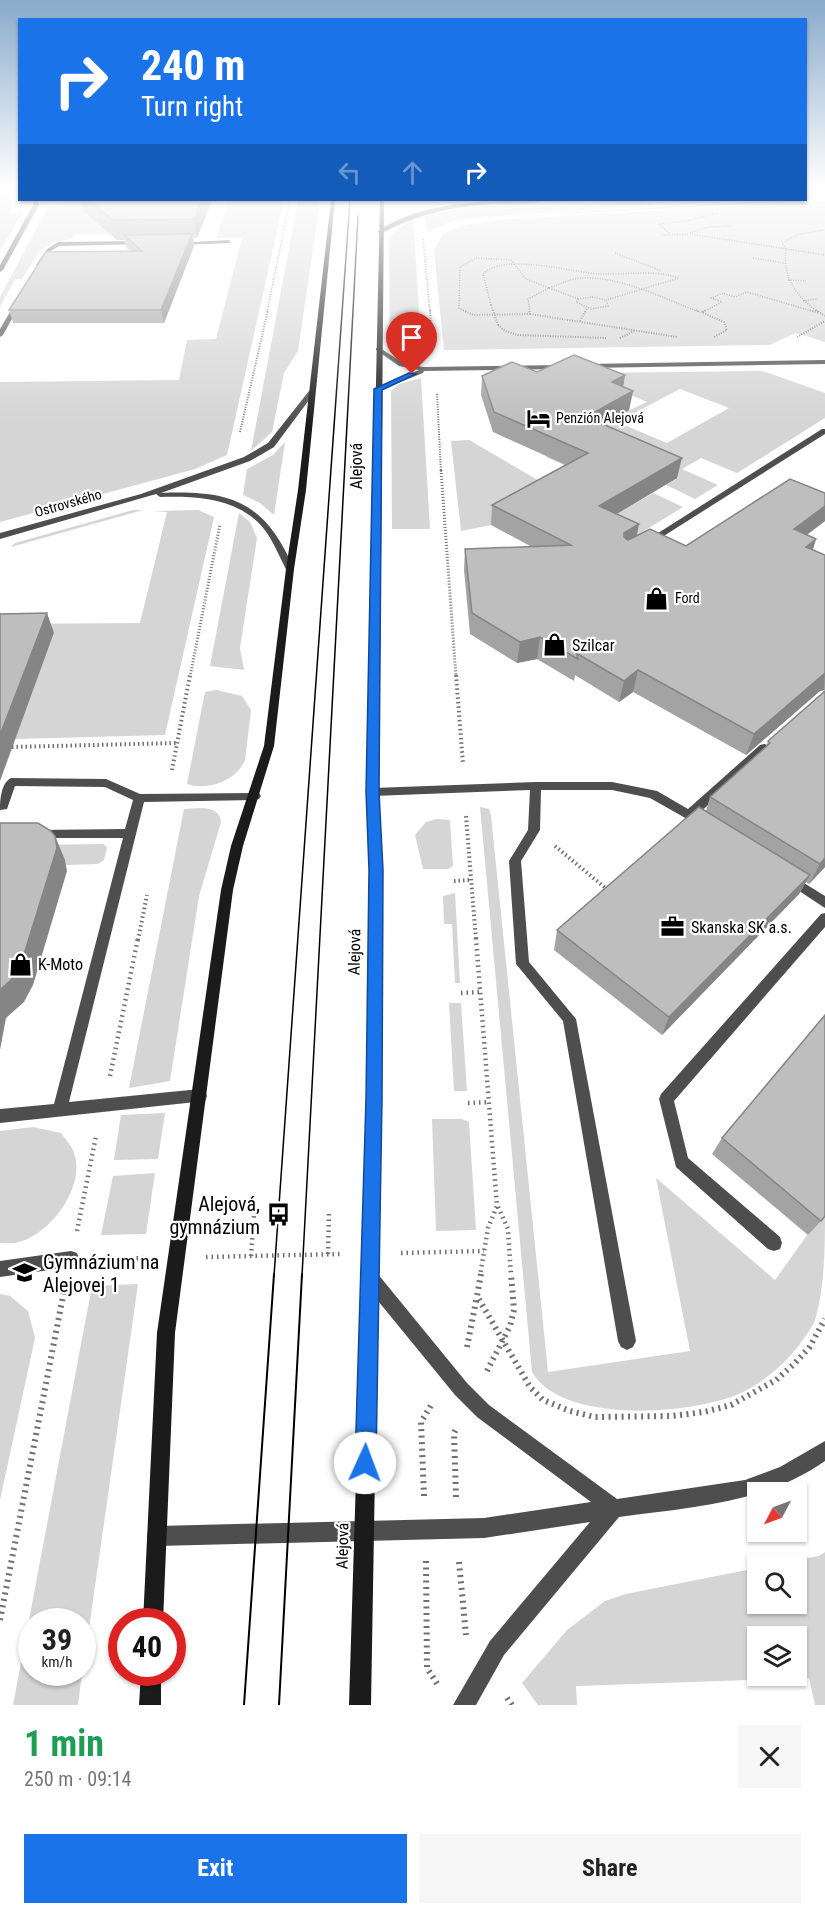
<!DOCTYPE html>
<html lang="en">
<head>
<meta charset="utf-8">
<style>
	body { margin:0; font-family:"Roboto Condensed",sans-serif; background:#f6f6f6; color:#222; height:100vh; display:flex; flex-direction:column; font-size:22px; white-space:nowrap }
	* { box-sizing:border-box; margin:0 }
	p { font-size:20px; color:#767676 }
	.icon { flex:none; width:33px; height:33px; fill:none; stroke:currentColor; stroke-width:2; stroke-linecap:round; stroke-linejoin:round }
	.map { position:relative; height:1705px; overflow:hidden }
	.panel { display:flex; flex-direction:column; background:#fff; flex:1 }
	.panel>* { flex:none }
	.guide { position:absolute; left:18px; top:18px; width:789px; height:183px; border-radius:0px; box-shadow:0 2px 4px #0004; background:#1a73e8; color:#fff; overflow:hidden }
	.needle { width:39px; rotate:229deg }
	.fabs { position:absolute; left:747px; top:1482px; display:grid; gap:12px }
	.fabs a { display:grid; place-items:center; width:60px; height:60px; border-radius:0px; background:#fff; box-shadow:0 2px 4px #0004; font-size:30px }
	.speed { position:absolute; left:18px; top:1608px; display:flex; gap:12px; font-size:30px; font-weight:700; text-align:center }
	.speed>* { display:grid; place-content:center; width:78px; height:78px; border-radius:50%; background:#fff; box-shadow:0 2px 4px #0004; line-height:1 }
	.speed small { font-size:15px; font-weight:400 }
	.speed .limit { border:9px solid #d22; background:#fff; color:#111 }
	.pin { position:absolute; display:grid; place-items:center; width:51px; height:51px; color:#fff; margin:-62px -26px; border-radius:50% 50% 50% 0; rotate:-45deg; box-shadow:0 0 6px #0007 }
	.pin .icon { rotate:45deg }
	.me { position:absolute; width:66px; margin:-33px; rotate:2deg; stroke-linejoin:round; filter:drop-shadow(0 0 4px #0008) }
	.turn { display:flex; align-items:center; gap:21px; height:126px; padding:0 24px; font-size:27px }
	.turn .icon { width:78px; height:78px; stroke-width:2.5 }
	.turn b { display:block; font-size:42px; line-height:51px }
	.lanes { display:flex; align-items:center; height:57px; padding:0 24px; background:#0003; justify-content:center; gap:30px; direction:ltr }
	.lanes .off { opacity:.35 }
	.round { display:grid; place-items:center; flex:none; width:63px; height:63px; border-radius:0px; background:#f6f6f6 }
	.overview { display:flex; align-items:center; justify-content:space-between; height:102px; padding:0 24px }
	h1 { font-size:36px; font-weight:700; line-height:45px; color:#1e9e55 }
	.action { display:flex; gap:12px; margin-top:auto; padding:12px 24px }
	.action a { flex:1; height:69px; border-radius:0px; background:#1a73e8; color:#fff; font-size:24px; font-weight:700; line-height:69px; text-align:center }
	.action a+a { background:#f6f6f6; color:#222 }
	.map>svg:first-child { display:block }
	.green { fill:#d5d5d5; fill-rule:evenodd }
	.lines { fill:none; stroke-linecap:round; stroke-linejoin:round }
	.path-far5 { stroke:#707070; stroke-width:1.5; stroke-dasharray:1 1.5; stroke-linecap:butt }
	.path-far4 { stroke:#707070; stroke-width:2; stroke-dasharray:1 1.5; stroke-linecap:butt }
	.path-far3 { stroke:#707070; stroke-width:3; stroke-dasharray:1 2; stroke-linecap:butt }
	.path-far2 { stroke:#707070; stroke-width:4; stroke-dasharray:1.5 3; stroke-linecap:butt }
	.path-far1 { stroke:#707070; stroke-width:4.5; stroke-dasharray:1.5 4; stroke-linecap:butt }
	.path { stroke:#707070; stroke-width:6; stroke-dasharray:2 4.5; stroke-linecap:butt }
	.lane { fill:#4e4e4e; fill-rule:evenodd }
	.street { fill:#4e4e4e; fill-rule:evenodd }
	.secondary { fill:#1b1b1b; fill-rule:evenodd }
	.tram-far1 { stroke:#000; stroke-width:1.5 }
	.tram { stroke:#000; stroke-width:2 }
	.path-bridge-far1 { stroke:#707070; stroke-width:1.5; stroke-dasharray:1 1.5; stroke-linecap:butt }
	.path-bridge { stroke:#707070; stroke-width:2; stroke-dasharray:1 1.5; stroke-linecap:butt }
	.wall { fill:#a3a3a3 }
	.shaded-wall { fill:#858585 }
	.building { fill:#bebebe; stroke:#858585; stroke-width:1.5 }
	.route { fill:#1a73e8; stroke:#114b97; stroke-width:1.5 }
	.labels { text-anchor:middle; stroke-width:4.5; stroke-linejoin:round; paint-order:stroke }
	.far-poi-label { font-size:14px; fill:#000; stroke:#fff; text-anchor:start }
	.far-street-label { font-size:14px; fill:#000; stroke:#fff }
	.street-label { font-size:16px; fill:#000; stroke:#fff }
	.poi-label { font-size:16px; fill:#000; stroke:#fff; text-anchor:start }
	.near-poi-label { font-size:20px; fill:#000; stroke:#fff; text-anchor:end }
</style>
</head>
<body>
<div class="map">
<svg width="825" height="1705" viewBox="0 0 825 1705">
	<rect width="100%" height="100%" fill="#fff"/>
	<!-- green -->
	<g class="green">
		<path d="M0,190L3,193L15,191L17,193L5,195L16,206H13L9,213H22L0,251Z"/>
		<path d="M65,200H71L74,202L91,200L126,234H74L71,239C37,245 40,252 22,279H15L0,307V297L48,207L65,204Z"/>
		<path d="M229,200H284L227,455L195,469L0,522V382L179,380L187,340L216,339L242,238H216Z"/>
		<path d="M298,200H317L319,208L298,351L284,373L272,432L251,451Z"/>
		<path d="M641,201L646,206L468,218L448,223L428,231L423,216L461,208L517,204L521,208Z"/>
		<path d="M825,201V342L796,333L769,345L444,350L434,250L443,234L461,226L507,219Z"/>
		<path d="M412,219L414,229L422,362L390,352L389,241L396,231Z"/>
		<path d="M763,371L825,393V418L737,473L701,458L682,469L718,485L695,499L666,485L676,479L584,474L546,457L579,440L619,406L630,410L647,402L614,388L588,373ZM680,389L729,408L667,443L617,422Z"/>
		<path d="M421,378L430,529H392L391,391L399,384Z"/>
		<path d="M469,440L555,490L491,525L461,531L451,441Z"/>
		<path d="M285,442L274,515L260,503L243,495L247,469L273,455Z"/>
		<path d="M653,493L683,507L634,537L603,522Z"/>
		<path d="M133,510H143L11,547L15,543Z"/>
		<path d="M198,510L214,517L165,735L15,739L54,634L0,624L140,623L167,512L153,511Z"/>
		<path d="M239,513L250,522L257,538L240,648L244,670L210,666Z"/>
		<path d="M216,690L242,696L251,710L245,760C236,781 208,791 187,784L205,692Z"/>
		<path d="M480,807L489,809L491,816L548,1372L690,1351L656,1178L775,1280L825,1210C825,1246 825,1290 814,1323C798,1351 772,1378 743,1392C696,1415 562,1425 532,1372Z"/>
		<path d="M184,809C198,809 219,804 221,822L199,896L170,1081L129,1088Z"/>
		<path d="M437,819L450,820L453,866L448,869H423L415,835L426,822Z"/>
		<path d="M103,844L107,847L104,860L98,864L66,865L63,857L37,845Z"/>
		<path d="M455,893L460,983H455L452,924H444L443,896Z"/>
		<path d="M449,1003H461L467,1091H454Z"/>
		<path d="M165,1113L158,1159L114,1160L121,1115Z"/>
		<path d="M432,1119H462L469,1122L476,1230L436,1231Z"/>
		<path d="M33,1127L61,1133C65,1139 72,1146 74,1153C86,1186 51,1234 19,1242C13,1244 6,1243 0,1243V1131Z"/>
		<path d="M155,1173L146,1234L101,1235L113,1176Z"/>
		<path d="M138,1284L83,1671L82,1622H32V1672L82,1673L78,1705H13L92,1286Z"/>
		<path d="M0,1294L10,1296L28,1311L35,1338L0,1500Z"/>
		<path d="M825,1552V1705H815L809,1678L576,1686L577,1705H538L522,1683L567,1630L605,1601L626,1594L757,1568L758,1604H796V1564H775L819,1556ZM758,1636H796V1676H758Z"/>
	</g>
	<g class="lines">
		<!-- path-far5 -->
		<g class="path-far5">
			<path d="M806,199L825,198"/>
			<path d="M644,200L653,207"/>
			<path d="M564,213L805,200"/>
			<path d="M669,233L659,224L686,221L718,213"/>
			<path d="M690,233L708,227L732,226"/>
			<path d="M662,235L690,234L825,255"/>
			<path d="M423,239L430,312"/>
			<path d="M615,253L662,271"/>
			<path d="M753,258L784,263"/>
			<path d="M788,280L806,281"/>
			<path d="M549,288L579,299"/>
			<path d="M549,288C560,284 570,279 581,278C617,275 666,299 699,312"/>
			<path d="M592,297L606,300L608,306L591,309L576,302L579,299Z"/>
			<path d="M803,301L817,299"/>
			<path d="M491,305L483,274C505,252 572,273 601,274C627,275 654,269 679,278L606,300"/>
			<path d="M267,312L290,200"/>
			<path d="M466,312L459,308L460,267L476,258L511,260L526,279L549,288"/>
			<path d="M530,312L528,299L549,288"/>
			<path d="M585,312L587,309"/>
			<path d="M703,312L722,302L711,298L723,293L735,297L747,292L815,312"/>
			<path d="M818,312C796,296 782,277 786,249L782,243L799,234L825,230"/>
		</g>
		<!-- path-far4 -->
		<g class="path-far4">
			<path d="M430,310L433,345"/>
			<path d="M463,310L473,315L530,314L529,310"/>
			<path d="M696,310L724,322L727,330L714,337"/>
			<path d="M810,310L819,313"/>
			<path d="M816,310L825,316"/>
			<path d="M702,312L706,310"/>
			<path d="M530,314L677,337"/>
			<path d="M580,321L586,310"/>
			<path d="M498,325L505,331L518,335L606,338"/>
			<path d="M797,337L825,321"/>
			<path d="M620,338L634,331"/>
			<path d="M437,394L441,472"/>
			<path d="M240,432L268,310"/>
		</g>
		<!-- path-far3 -->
		<g class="path-far3">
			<path d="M441,470L456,677"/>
			<path d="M190,677L220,524"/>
		</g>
		<!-- path-far2 -->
		<g class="path-far2">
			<path d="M456,675L463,764"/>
			<path d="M12,747L177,743"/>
			<path d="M172,770L190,675"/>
			<path d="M466,816L476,940"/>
			<path d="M555,846L609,891"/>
			<path d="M454,881L470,880"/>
			<path d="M138,940L147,895"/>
		</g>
		<!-- path-far1 -->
		<g class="path-far1">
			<path d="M476,938L497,1206L488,1228L480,1276"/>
			<path d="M461,993L479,992"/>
			<path d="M110,1076L138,938"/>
			<path d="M468,1103L489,1102"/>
			<path d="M498,1207L508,1229L511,1276"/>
			<path d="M77,1231L96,1136"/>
			<path d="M401,1253L484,1251"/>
			<path d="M328,1254L329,1213"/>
			<path d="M251,1256L254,1215"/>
			<path d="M206,1257L340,1254"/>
			<path d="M98,1259L145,1258"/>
		</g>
		<!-- path -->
		<g class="path">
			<path d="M481,1274L477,1296L530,1387L543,1400L570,1411L595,1417L672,1416L704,1412L731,1405L776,1380L794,1364L809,1348L825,1319"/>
			<path d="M467,1347L477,1296"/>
			<path d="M487,1371L510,1326L514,1310L511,1274"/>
			<path d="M424,1496L421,1422L433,1402"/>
			<path d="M456,1497L454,1433L457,1427"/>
			<path d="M426,1561L427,1668L438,1685"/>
			<path d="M459,1562L466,1635"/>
			<path d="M0,1620L64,1291"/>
			<path d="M507,1698L512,1705"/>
		</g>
		<!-- lane -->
		<g class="lane">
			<path d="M34,200H38L39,205L3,270L0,272V265L33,205Z"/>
			<path d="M229,240L231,243L179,245L176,243Z"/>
			<path d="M140,241L142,244L59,246L51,251L41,266L36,265L47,249L58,242Z"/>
			<path d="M17,300L22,301L3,335L0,337V329Z"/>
			<path d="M376,348H380L403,363L423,367L563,365L566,367L563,369L424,371L423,373L378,391L374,389L376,388L419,370L399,366L376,350Z"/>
			<path d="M825,360V364L587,368L584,366L587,364Z"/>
			<path d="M822,429H825V434L651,544L644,542Z"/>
			<path d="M764,744L768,745L769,748L768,751L697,815L709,824L703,828L650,798L612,790H541L540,830L521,861L529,962L576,1019L636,1341L633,1347L627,1350L621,1347L618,1341L563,1021L516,964L509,861L528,830L530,790L373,796L367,792L373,788L536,782H612L657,791L688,809L760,745Z"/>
			<path d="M11,778L106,779L140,794L259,793L261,796L259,799L255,800L144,802L69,1102L200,1089L205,1091L207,1096L205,1101L0,1123V1109L54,1104L123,838H38L32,834L38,830L125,829L133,800L105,787L15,786L7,809L0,810C0,800 1,783 11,778Z"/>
			<path d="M791,875L825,896V908L787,883L785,880L787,877Z"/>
			<path d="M825,913V927L674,1101L688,1158L780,1237L782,1243L780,1249L774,1251L768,1249L676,1167L659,1099L661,1094L821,914Z"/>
			<path d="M71,1251L77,1253L79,1259L77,1265L71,1267L0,1277V1261Z"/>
			<path d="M371,1271L377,1273L467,1383L489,1405L617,1499L745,1480L780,1467L825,1441V1461C764,1504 691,1507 619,1517L504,1655L476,1705H453L490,1641L590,1522L484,1538L157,1546L150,1543L147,1536L150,1529L157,1526L484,1518L591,1502L477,1417L455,1395L365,1285L363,1279L365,1273Z"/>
		</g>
		<!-- street -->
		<g class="street">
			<path d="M522,200H546C532,205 511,203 495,204C454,206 418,214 382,233L377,232C418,203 474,202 522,200Z"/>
			<path d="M311,390L315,392L274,447L250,461L161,493C232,490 265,502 294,569L293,571H287C280,558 275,545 267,533C242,498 199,496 160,497L156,494L0,539V533L141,494L244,457L268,443L309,391Z"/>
		</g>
		<!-- secondary -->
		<g class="secondary">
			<path d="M331,200H335L306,490L294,569L274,746L243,846L233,890L175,1333L163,1622H143L157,1333L221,890L231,846L264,746L286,569L298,490Z"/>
			<path d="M380,200H384L379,792L382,870L381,1122L371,1705H349L367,1122L370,870L367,792Z"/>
			<path d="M141,1672H161V1705H139Z"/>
		</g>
		<!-- tram-far1 -->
		<g class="tram-far1">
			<path d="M274,1276L350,200"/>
			<path d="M302,1276L358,216"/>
		</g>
		<!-- tram -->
		<g class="tram">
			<path d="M244,1705L274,1274"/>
			<path d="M279,1705L302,1274"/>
		</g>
		<!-- path-bridge-far1 -->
		<path class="path-bridge-far1" d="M491,305L493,312"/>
		<!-- path-bridge -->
		<path class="path-bridge" d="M493,310L498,325"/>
	</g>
	<!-- wall -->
	<g class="wall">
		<path d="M81,200H212L197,238H193L194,246L164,323H13L9,310L130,251L126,247L124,240H117L83,211Z"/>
		<path d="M537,372L625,375L623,386L633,391L629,410L604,425L677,478L617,514L637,536L686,546L825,521L807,535L816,539L813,550L825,555V690L820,691L746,755L633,692L619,702L575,675L574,681L537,659L517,663L470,634L464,570L465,549L532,547L491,525L492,505L566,465L493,432L481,395L482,376Z"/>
		<path d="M825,691V867L809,884L806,882L799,894L662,1035L554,950L557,930L706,811L710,797L766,747L768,741Z"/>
		<path d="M722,1138L821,1221L808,1235L712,1154Z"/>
	</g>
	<!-- shaded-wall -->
	<g class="shaded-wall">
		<path d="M202,200H212L197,238L194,219Z"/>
		<path d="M192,234L194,246L164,323L161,310Z"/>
		<path d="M625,375L622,394L612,382Z"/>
		<path d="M633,391L629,410L583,436L586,417Z"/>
		<path d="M682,458L677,478L596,526L599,506Z"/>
		<path d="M825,506V521L786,550L794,529Z"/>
		<path d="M639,524L635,545L620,554L624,533Z"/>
		<path d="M816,539L809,560L806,547Z"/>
		<path d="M47,613L54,633L0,781V735Z"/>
		<path d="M540,637L537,659L517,663L520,642Z"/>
		<path d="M638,670L633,692L619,702L624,681Z"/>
		<path d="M825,673L824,690L820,691L746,755L754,734Z"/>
		<path d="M55,836L65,860L67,871L33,985L24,1002L6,1018L0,1050V990Z"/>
		<path d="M825,858V867L809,884L820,864Z"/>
		<path d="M810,875L799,894L662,1035L669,1017Z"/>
	</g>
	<!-- building -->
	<g class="building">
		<path d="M88,200H202L194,219L113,220Z"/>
		<path d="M192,234L161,310H9L46,252L142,251L124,235Z"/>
		<path d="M574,355L625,375L612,382L633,391L586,417L682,458L599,506L639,524L624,533V537L628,540L650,529L686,546L790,479L825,493V506L794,529L816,539L806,547L825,555V673L754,734L638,670L624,681L576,653L578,659L540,637L520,642L472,613L465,549L571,545L492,505L588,453L494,412L482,376L512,362L537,372Z"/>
		<path d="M47,613L0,735V614Z"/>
		<path d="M825,691V858L820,864L710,797L770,743L768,741Z"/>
		<path d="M699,807L810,875L669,1017L557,930Z"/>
		<path d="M0,823H38L51,831L55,836L57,848L21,964L11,980L0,990Z"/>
		<path d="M825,1015V1216L821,1221L722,1138Z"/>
	</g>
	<!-- sky -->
	<linearGradient id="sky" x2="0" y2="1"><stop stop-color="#89aaca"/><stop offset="0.44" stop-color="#fff"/><stop offset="1" stop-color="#fff" stop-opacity="0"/></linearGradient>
	<rect width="825" height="425" fill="url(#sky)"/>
	<!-- route -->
	<path class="route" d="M409,373L416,374L382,390L379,792L383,870L382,1099L376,1463L373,1471L365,1474L358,1471L355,1463L366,1099L369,870L366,792L374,389Z"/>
	<!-- icons -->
	<defs>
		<symbol id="hotel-bare" viewBox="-9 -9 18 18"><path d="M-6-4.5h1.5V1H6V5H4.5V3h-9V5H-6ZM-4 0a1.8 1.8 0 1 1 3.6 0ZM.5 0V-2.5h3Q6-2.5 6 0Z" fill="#000" stroke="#fff" stroke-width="2.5" paint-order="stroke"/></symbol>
		<symbol id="shop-bare" viewBox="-9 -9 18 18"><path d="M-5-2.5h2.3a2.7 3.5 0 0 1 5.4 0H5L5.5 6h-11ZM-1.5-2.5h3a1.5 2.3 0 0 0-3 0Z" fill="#000" stroke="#fff" stroke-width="2.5" paint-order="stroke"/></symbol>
		<symbol id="office-bare" viewBox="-9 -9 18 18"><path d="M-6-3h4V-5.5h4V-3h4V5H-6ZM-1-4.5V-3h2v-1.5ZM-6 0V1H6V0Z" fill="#000" stroke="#fff" stroke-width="2.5" paint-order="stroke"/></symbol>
		<symbol id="bus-bare" viewBox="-9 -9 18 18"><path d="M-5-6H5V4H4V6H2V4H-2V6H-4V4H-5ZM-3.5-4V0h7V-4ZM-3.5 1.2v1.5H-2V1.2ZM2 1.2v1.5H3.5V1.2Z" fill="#000" stroke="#fff" stroke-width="2.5" paint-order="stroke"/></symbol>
		<symbol id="school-bare" viewBox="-9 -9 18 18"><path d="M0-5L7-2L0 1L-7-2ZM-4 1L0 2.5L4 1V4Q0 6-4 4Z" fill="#000" stroke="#fff" stroke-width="2.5" paint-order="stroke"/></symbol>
	</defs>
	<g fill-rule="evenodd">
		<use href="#hotel-bare" x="522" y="402" width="33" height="33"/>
		<use href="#shop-bare" x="640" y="582" width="33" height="33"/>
		<use href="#shop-bare" x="538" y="628" width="33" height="33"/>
		<use href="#office-bare" x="656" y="910" width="33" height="33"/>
		<use href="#shop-bare" x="4" y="948" width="33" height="33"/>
		<use href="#bus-bare" x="262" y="1198" width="33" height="33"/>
		<use href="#school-bare" x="8" y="1256" width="33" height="33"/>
	</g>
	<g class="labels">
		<!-- far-poi labels -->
		<g class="far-poi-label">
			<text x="556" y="423">Penzión Alejová</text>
			<text x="675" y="603">Ford</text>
		</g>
		<!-- far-street labels -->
		<g class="far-street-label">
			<text transform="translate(68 503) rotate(-16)" y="5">Ostrovského</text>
		</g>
		<!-- street labels -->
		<g class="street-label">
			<text transform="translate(356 466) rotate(-90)" y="6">Alejová</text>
			<text transform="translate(354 952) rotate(-89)" y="6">Alejová</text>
			<text transform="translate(342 1546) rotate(-89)" y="6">Alejová</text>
		</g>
		<!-- poi labels -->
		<g class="poi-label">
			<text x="572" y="651">Szilcar</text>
			<text x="691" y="933">Skanska SK a.s.</text>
			<text x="38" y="970">K-Moto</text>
		</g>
		<!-- near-poi labels -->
		<g class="near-poi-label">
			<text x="260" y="1211">Alejová,<tspan x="260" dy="23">gymnázium</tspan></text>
			<text x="43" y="1269" text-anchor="start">Gymnázium na<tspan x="43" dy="23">Alejovej 1</tspan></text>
		</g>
	</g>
</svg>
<div class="fabs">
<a><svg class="needle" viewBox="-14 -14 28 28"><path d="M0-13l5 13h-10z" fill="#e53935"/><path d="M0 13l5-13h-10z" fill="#767676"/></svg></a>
<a><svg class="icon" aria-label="search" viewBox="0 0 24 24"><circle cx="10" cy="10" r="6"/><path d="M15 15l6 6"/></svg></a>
<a><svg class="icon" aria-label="layers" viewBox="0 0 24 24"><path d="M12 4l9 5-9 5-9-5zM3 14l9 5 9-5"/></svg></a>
</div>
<div class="speed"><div>39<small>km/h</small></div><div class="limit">40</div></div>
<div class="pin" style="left:412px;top:374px;background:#d93025"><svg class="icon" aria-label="arrive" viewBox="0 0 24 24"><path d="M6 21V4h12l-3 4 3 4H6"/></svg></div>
<svg class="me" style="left:365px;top:1463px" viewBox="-20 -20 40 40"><circle r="19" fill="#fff"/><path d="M0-13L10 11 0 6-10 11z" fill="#1a73e8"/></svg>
<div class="guide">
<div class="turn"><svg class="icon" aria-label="right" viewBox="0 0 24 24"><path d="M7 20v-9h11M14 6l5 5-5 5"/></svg><div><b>240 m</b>Turn right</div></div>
<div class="lanes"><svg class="icon off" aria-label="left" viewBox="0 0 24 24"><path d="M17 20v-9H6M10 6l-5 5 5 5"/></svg><svg class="icon off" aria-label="ahead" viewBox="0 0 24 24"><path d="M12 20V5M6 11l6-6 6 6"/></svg><svg class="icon" aria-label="right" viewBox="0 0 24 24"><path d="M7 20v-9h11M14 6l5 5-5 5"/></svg></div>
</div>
</div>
<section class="panel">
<div class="overview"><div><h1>1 min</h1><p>250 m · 09:14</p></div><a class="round"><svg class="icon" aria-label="close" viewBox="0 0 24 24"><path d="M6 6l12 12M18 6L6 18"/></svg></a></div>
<div class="action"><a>Exit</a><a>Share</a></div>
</section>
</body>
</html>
